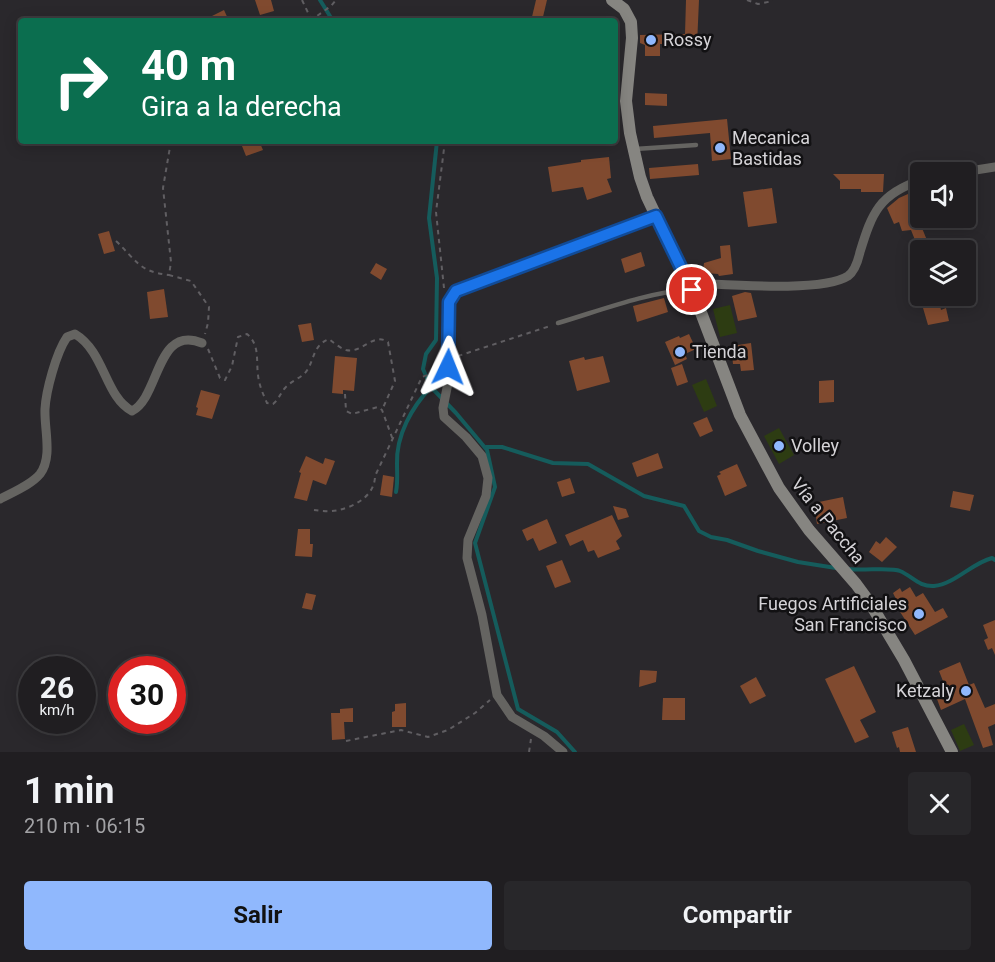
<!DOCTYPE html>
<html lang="es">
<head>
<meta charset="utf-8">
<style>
	body { margin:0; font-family:Roboto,sans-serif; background:#28272a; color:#f1f3f6; height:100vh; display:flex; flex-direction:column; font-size:22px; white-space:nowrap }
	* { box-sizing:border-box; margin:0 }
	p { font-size:20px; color:#a2a2a5 }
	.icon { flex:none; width:33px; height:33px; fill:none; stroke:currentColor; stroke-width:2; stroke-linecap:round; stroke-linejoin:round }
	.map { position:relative; height:752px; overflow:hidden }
	.details { display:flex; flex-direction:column; background:#201e21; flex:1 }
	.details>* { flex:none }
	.top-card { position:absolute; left:18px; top:18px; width:600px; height:126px; border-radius:6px; box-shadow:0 3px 15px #0003,0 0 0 2px #3d3c3f; background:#0b6e4f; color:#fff; overflow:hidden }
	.buttons { position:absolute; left:910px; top:162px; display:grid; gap:12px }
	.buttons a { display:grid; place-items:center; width:66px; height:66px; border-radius:6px; background:#201e21; box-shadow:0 3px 15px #0003,0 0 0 2px #3d3c3f; font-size:30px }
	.speed { position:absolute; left:18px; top:656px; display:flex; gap:12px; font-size:30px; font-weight:700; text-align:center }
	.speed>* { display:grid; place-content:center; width:78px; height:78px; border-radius:50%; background:#201e21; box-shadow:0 3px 15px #0003,0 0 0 2px #3d3c3f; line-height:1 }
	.speed small { font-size:15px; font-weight:400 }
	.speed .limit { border:9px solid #d22; background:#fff; color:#111 }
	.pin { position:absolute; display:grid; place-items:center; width:51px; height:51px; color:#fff; margin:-26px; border:3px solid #fff; border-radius:50%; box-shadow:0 2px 6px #0007 }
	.me { position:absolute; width:66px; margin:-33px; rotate:2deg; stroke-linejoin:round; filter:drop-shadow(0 0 4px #0008) }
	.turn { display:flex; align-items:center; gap:21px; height:126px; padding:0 24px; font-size:27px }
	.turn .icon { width:78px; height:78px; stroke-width:2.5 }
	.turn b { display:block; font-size:42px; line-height:51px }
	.round { display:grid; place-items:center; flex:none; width:63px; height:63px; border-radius:6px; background:#28272a }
	.head { display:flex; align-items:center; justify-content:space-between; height:102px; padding:0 24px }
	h1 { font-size:36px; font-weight:700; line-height:45px }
	.action { display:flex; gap:12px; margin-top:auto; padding:12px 24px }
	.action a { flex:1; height:69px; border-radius:6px; background:#90b8fd; color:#111; font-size:24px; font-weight:700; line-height:69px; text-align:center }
	.action a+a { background:#28272a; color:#f1f3f6 }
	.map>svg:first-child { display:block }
	.green { fill:#2d3c12 }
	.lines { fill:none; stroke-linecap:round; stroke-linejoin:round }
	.stream { stroke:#155c5c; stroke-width:4 }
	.building { fill:#804a2f }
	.path { stroke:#605e62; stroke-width:2; stroke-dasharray:4.5 4.5; stroke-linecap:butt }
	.service { stroke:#656461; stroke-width:4.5 }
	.minor { stroke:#656461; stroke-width:9 }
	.secondary { stroke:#868581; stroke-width:12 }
	.route-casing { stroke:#114b97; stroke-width:15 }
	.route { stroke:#1a73e8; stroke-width:10 }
	.poi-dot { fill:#90b8fd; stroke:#121113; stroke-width:2 }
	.labels { text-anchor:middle; stroke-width:5; stroke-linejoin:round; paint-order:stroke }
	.poi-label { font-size:18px; fill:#d5d3d7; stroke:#121113; text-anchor:start }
	.street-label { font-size:18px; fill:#d5d3d7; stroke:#121113 }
</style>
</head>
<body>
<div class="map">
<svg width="995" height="752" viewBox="0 0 995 752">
	<rect width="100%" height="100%" fill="#2a282c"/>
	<!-- green -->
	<g class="green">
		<path d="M730,305L737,333L720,337L713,309Z"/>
		<path d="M706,379L717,406L704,412L692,385Z"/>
		<path d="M779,428L794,455L779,464L764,436Z"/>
		<path d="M964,724L974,745L960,751L951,730Z"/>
	</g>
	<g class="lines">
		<!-- stream -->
		<g class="stream">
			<path d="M320,0L333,21"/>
			<path d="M380,21H388"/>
			<path d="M437,141L429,218L437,278L436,340L426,354L423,369L431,387L456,413L487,450L495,487L475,543L518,709L557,732L575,752"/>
			<path d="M486,447H502L553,463L588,464L644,496L684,506L699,531L711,537L727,540L758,551L798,562L836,568"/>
			<path d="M396,492C398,481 397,474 397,464C396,435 412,407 431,387"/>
			<path d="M849,569C862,571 892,567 900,571C912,576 919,587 934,586C955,584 972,563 992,558L995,560"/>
		</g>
	</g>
	<!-- building -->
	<g class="building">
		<path d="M255,0H271L274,11L260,15Z"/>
		<path d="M536,0H547L542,21H531Z"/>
		<path d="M686,0H699L697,45L660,44V56H645V45L640,43V35L685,34Z"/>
		<path d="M224,10L229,21H202Z"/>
		<path d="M645,93L667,94V106L645,105Z"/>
		<path d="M727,119L731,159L712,161L710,133L654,138L653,126Z"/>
		<path d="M240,141H259L263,150L246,156Z"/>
		<path d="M609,157L611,178L607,179L612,192L587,200L583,187L552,192L548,167L581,162V160Z"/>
		<path d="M698,164L699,175L650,179L649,168Z"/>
		<path d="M833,174H884L883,192H861V189H840V181Z"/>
		<path d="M772,188L777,223L748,227L743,192Z"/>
		<path d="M908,194L931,250H919L911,230L902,231L899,222L894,224L887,208L899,198Z"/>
		<path d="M109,231L115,251L104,254L98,234Z"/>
		<path d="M730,245L733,274L719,276L718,274L706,273L703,270L704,263L721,258L720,246Z"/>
		<path d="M641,252L645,266L625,273L621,259Z"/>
		<path d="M376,263L387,269L381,280L370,273Z"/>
		<path d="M164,289L168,317L150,319L147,292Z"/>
		<path d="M745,292L751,293L757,317L738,321L732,296Z"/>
		<path d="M938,297L941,310L946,308L949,321L928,325L921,301Z"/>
		<path d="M664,298L668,312L637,322L633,306Z"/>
		<path d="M311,323L314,340L302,342L298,325Z"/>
		<path d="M689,334L696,349L685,354L687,359L675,365L665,342L679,336L680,338Z"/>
		<path d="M751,343L754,370L741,371L740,364H733L731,346Z"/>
		<path d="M335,356L357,358L354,391L343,390V394L332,393Z"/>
		<path d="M603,356L610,382L577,391L569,361L584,357L585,360Z"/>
		<path d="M682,364L688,382L677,386L671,368Z"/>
		<path d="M834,380V402L819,403V381Z"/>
		<path d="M201,390L220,395L212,419L196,415L198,408L196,407Z"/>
		<path d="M707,417L713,431L700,437L693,423Z"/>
		<path d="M658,453L663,468L637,477L632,463Z"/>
		<path d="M306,456L323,464L325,458L335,461L326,485L313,480L307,501L294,498L301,473L299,472Z"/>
		<path d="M737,464L747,486L725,496L717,476L721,474L719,472Z"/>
		<path d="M383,475L394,477L392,497L380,495Z"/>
		<path d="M570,478L575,493L562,497L557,482Z"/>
		<path d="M953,491L974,495L970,511L950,507Z"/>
		<path d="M843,497L847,518L817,524L814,503Z"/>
		<path d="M613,506L626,509L629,517L618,520Z"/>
		<path d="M612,515L622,536L616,541L620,549L598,558L594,550L588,552L583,540L570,546L565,535Z"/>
		<path d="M547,519L557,543L539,551L533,538L527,541L522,530Z"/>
		<path d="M298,529H310V544H313L312,557L295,556Z"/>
		<path d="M886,537L897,547L882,562L869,552L876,541L880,544Z"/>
		<path d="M562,560L571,582L555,588L546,566Z"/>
		<path d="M910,587L916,597L923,593L935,612L943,608L948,617L915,635L893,601L896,599L893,593L900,588L902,592Z"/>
		<path d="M306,593L316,595L312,610L302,608Z"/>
		<path d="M995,620V655L992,648L988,650L984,640L988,638L983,625Z"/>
		<path d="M960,662L969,685L974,683L985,708L995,704V724L988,727L993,745L983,748L965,699L941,710L937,699L948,694L939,671Z"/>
		<path d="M854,666L876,712L860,720L869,737L855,743L825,679Z"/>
		<path d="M640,670L657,671L656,682L639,687Z"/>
		<path d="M756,677L766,696L750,704L740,686Z"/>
		<path d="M663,698H685V720H662Z"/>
		<path d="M406,703V727H392V712L395,711V704Z"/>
		<path d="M353,708V722H344L345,739L332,740L331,713H340V709Z"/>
		<path d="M908,727L916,752H900L899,747L897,748L892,732Z"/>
	</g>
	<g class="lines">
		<!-- path -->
		<g class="path">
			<path d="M302,0L311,19"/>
			<path d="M747,0L758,4L773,1"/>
			<path d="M310,21L331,6L336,0"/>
			<path d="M171,141L163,188L171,262L169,275L191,281L209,307L208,323L205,334"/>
			<path d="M116,241C136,260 139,272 169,275"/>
			<path d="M444,288L436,212L445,141"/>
			<path d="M208,349L220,378L225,380L232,366L238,337L247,334C260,345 256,360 258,375C259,385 263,394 267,403L273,404C279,399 280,394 285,388C290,382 298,379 304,374C315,363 311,346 329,339C334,343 340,348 346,350C362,354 373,332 388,342L395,381L382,410"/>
			<path d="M458,356L550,326"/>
			<path d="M345,394L346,411L352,414L378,407L382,410L393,440"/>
			<path d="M314,510C321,511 331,512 339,510C356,506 375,495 375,476L422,377L438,371"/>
			<path d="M346,741L401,730L428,737L448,730L475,713L490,700"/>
			<path d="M529,752L531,739"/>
		</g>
		<!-- service -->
		<g class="service">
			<path d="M635,149L696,145"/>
			<path d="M558,323C599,311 647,292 689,290"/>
		</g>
		<!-- minor -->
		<g class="minor">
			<path d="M963,172L995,167"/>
			<path d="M689,283C723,284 822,293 848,276C855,271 858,261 860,252C872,213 879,194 921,180"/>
			<path d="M0,499C13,492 31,485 40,474C53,457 44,429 45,409C46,391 56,353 67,337L75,334C105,352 105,397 132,411C160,397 156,324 202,343"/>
			<path d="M563,752L544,736L512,717L497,695L482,615L467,558L468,540L486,496L488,478L482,456L466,437L444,417L443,408L449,378V302L456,291L463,287L656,216"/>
		</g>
		<!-- secondary -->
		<path class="secondary" d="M612,0L624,9L631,22L632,38L626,101L630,133L640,177L647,197L697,302L740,415L779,488L809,530L856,584L870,603L904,660L952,752"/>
	</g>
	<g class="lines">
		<defs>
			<path id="route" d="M448,367L449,302L456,291L656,216L692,290"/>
		</defs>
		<!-- route casing -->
		<use href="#route" class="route-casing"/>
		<!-- route -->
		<use href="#route" class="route"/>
	</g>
	<!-- markers -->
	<g class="poi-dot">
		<circle cx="651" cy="40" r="6"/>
		<circle cx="720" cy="148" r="6"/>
		<circle cx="680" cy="352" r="6"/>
		<circle cx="779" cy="446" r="6"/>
		<circle cx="919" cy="614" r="6"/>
		<circle cx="966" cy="691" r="6"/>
	</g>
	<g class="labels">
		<!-- poi labels -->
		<g class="poi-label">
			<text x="663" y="46">Rossy</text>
			<text x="732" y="144">Mecanica<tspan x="732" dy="21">Bastidas</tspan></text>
			<text x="692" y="358">Tienda</text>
			<text x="791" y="452">Volley</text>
			<text x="907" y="610" text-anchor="end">Fuegos Artificiales<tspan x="907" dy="21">San Francisco</tspan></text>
			<text x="954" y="697" text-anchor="end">Ketzaly</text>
		</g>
		<!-- street labels -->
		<g class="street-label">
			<text transform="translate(828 521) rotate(51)" y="6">Vía a Paccha</text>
		</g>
	</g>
</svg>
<div class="buttons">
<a><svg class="icon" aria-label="sound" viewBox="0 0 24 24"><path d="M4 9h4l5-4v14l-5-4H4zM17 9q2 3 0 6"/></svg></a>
<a><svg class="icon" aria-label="layers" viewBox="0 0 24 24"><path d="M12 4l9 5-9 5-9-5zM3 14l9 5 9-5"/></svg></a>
</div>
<div class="speed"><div>26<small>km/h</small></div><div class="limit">30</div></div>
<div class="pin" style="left:692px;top:290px;background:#d93025"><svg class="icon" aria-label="arrive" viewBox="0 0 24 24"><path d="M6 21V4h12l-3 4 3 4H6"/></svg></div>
<svg class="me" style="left:448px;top:367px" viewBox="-20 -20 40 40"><path d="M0-17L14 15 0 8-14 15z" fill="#1a73e8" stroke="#fff" stroke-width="4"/></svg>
<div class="top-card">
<div class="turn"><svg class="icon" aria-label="right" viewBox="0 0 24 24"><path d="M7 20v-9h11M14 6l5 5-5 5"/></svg><div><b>40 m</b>Gira a la derecha</div></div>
</div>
</div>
<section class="details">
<div class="head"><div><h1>1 min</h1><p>210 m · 06:15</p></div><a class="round"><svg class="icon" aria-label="close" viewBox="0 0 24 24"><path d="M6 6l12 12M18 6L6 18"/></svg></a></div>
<div class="action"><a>Salir</a><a>Compartir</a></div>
</section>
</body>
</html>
